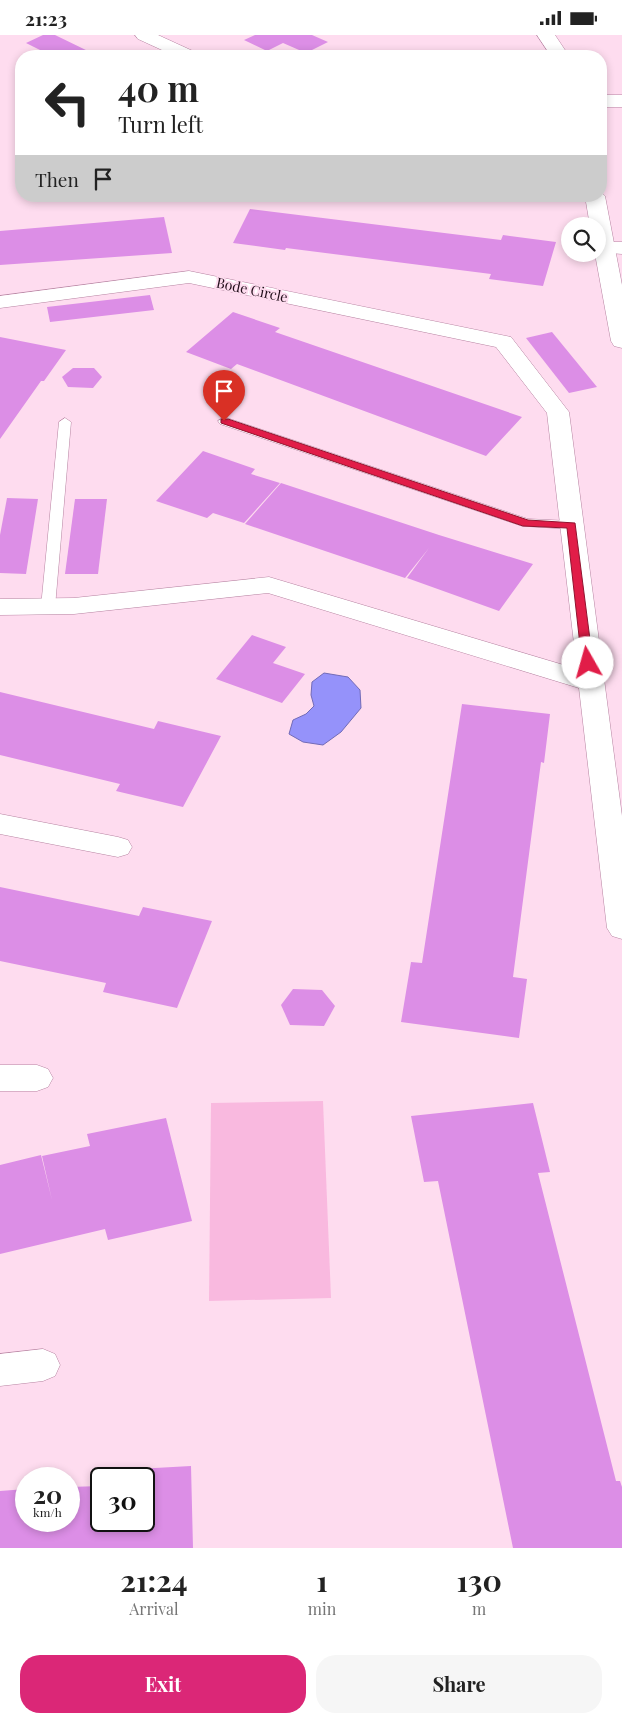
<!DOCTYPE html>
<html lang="en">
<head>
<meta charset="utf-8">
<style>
	body { margin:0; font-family:"Playfair Display",serif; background:#f6f6f6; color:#222; height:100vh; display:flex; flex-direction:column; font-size:19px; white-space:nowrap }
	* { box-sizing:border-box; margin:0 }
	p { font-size:16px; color:#767676 }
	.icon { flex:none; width:28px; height:28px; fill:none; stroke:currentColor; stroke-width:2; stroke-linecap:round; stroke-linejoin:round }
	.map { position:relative; height:1513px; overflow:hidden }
	.side { display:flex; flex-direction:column; background:#fff; flex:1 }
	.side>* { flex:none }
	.guide { position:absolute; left:15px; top:15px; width:592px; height:152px; border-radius:20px; box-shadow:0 2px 8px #0003; background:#fff; color:#222; overflow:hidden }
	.buttons { position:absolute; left:561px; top:182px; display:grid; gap:10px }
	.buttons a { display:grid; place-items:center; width:45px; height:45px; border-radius:50%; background:#fff; box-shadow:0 2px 8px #0003; font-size:25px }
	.speed { position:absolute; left:15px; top:1432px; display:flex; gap:10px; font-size:25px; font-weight:700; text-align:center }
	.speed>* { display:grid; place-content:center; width:65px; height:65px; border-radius:50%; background:#fff; box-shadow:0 2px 8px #0003; line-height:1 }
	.speed small { font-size:12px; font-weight:400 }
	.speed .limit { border:2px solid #111; border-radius:8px; background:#fff; color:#111 }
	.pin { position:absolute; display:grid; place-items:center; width:42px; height:42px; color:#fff; margin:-51px -21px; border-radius:50% 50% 50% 0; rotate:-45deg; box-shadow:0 0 5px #0007 }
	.pin .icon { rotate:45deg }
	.me { position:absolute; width:55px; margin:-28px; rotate:353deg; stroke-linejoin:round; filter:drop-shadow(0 0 4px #0008) }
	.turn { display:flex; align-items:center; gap:18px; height:105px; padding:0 20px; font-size:22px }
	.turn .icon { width:65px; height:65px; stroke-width:2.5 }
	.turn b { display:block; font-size:35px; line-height:42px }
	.then { display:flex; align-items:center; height:48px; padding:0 20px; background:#0003; gap:10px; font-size:19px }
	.eta { display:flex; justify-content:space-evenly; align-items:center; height:85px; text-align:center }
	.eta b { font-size:30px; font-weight:700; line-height:35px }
	.primary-button { display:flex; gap:10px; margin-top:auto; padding:10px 20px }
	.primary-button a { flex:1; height:58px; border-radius:20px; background:#db2777; color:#fff; font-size:20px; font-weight:700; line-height:58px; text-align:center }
	.primary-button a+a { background:#f6f6f6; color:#222 }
	.status { display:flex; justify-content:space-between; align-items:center; height:35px; padding:0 25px; background:#fff; direction:ltr }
	.status svg { height:14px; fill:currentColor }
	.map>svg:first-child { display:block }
	.green { fill:#f9b9df }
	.water { fill:#9592fa; stroke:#726bb7 }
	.building { fill:#dc8ee6 }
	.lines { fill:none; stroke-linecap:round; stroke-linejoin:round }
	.service-casing { stroke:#b683a1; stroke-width:1 }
	.minor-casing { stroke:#b683a1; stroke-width:1 }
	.tertiary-casing { stroke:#b683a1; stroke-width:1 }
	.service { fill:#fff; fill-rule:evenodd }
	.minor { fill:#fff; fill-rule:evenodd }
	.tertiary { fill:#fff; fill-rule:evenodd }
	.route { fill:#e11d48; stroke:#92132f }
	.labels { text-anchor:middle; stroke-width:4; stroke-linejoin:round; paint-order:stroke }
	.far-street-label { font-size:14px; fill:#220f1b; stroke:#fedcef }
</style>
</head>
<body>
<div class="status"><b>21:23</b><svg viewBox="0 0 49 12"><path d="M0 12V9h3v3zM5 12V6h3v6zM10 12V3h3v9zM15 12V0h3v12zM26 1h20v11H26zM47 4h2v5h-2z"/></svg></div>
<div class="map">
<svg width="622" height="1513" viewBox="0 0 622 1513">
	<rect width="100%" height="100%" fill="#fedcef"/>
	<!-- green -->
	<path class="green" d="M323,1066L331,1263L209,1266L211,1068Z"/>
	<!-- water -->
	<path class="water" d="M324,638L348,642L360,655L361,673L341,697L323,710L303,707L289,699L293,685L306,679L314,671L311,660L312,647Z"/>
	<!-- building -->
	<g class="building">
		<path d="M43,0H55L90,17L80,21H25L40,15L26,8Z"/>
		<path d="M255,0H312L328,7L306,18L283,8L267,16L244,5Z"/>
		<path d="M250,174L501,205L503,200L556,207L543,251L489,244L491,239L286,213L285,215L233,208Z"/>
		<path d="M164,182L172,218L0,230V196Z"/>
		<path d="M150,260L154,275L50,287L47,272Z"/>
		<path d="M233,277L280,293L275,297L522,382L486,421L237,329L231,334L186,317Z"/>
		<path d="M552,297L597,352L569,358L526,303Z"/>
		<path d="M0,302L66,315L44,346H41L0,404Z"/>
		<path d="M73,333H94L102,342L93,353L68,352L62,342Z"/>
		<path d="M203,416L255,434L251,439L280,448L244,488L213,478L207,483L156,466Z"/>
		<path d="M281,448L439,500L533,529L499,576L407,543L429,513L405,543L245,489Z"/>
		<path d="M7,463L38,464L26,539L0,538V500Z"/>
		<path d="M75,464H107L98,539H65Z"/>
		<path d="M252,600L286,612L273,628L305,639L282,668L216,644Z"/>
		<path d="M0,657L154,694L158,686L221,701L183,772L116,756L120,749L0,720Z"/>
		<path d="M462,669L550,679L544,728L541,727L513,942L527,944L519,1003L401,987L411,927L422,928Z"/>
		<path d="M0,852L139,881L143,872L212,886L177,973L103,957L106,948L0,926Z"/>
		<path d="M293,954L322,955L335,971L324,991L290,990L281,970Z"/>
		<path d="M533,1068L550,1137L538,1138L616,1446H620L622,1452V1513H513L438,1146L424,1147L411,1081Z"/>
		<path d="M166,1083L192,1186L108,1205L105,1194L0,1219V1130L41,1120L52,1165L42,1121L90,1111L87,1099Z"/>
		<path d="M191,1431L193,1513H0V1456L26,1454V1486H69V1452L101,1451V1486H144V1444H101V1436Z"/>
	</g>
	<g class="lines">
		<defs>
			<g id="service">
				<path d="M224,382L528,484L571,486L578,490L571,494L522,491L220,389L218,386Z"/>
				<path d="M65,383L71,387L55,572L53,575H43L41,572L59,387Z"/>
			</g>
			<g id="minor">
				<path d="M135,0H158L195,17L198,21H175L138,4Z"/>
				<rect x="601" y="60" width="21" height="12"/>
				<path d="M605,207H622V219L598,217V209Z"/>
				<path d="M189,236L511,302L569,377L622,781V904L612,901L607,893L579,653L268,558L74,579L0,580V564L74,563L269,542L577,634L547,378L496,312L189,248L0,273V261Z"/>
				<path d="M0,779L118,802L128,805L132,812L128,819L118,822L0,799Z"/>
				<path d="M0,1030H37L48,1034L53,1043L48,1052L37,1056H0Z"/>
				<path d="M43,1314L55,1319L60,1330L55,1341L43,1346L0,1351V1319Z"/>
			</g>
			<g id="tertiary">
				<path d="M537,0H555L569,21H551Z"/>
				<path d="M601,157L605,161L622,250V313L614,311L611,306L595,219H598V191H590L585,161H601Z"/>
			</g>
		</defs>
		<!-- service casing -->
		<use href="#service" class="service-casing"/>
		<!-- minor casing -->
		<use href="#minor" class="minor-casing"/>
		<!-- tertiary casing -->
		<use href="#tertiary" class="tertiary-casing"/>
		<!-- service -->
		<use href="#service" class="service"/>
		<!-- minor -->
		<use href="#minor" class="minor"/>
		<!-- tertiary -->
		<use href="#tertiary" class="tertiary"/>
	</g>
	<!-- route -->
	<path class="route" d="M221,384H228L528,485L575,488L593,628L592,630H584L582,628L567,493L523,491L221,388Z"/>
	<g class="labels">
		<!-- far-street labels -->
		<g class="far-street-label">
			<text transform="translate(252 255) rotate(12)" y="5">Bode Circle</text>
		</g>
	</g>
</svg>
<div class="buttons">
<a><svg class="icon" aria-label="search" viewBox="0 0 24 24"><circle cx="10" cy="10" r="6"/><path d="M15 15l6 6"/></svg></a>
</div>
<div class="speed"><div>20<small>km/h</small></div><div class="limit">30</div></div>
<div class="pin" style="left:224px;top:386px;background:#d93025"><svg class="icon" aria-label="arrive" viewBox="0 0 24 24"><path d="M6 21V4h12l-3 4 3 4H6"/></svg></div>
<svg class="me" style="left:588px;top:628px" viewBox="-20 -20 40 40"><circle r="19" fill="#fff"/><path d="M0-13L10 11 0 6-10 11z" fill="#e11d48"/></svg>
<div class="guide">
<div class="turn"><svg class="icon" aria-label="left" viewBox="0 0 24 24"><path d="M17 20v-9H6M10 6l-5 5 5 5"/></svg><div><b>40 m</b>Turn left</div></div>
<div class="then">Then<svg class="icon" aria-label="arrive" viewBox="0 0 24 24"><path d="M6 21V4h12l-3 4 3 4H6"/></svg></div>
</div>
</div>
<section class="side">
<div class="eta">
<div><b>21:24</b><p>Arrival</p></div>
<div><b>1</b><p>min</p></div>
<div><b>130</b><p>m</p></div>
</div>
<div class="primary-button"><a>Exit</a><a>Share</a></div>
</section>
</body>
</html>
